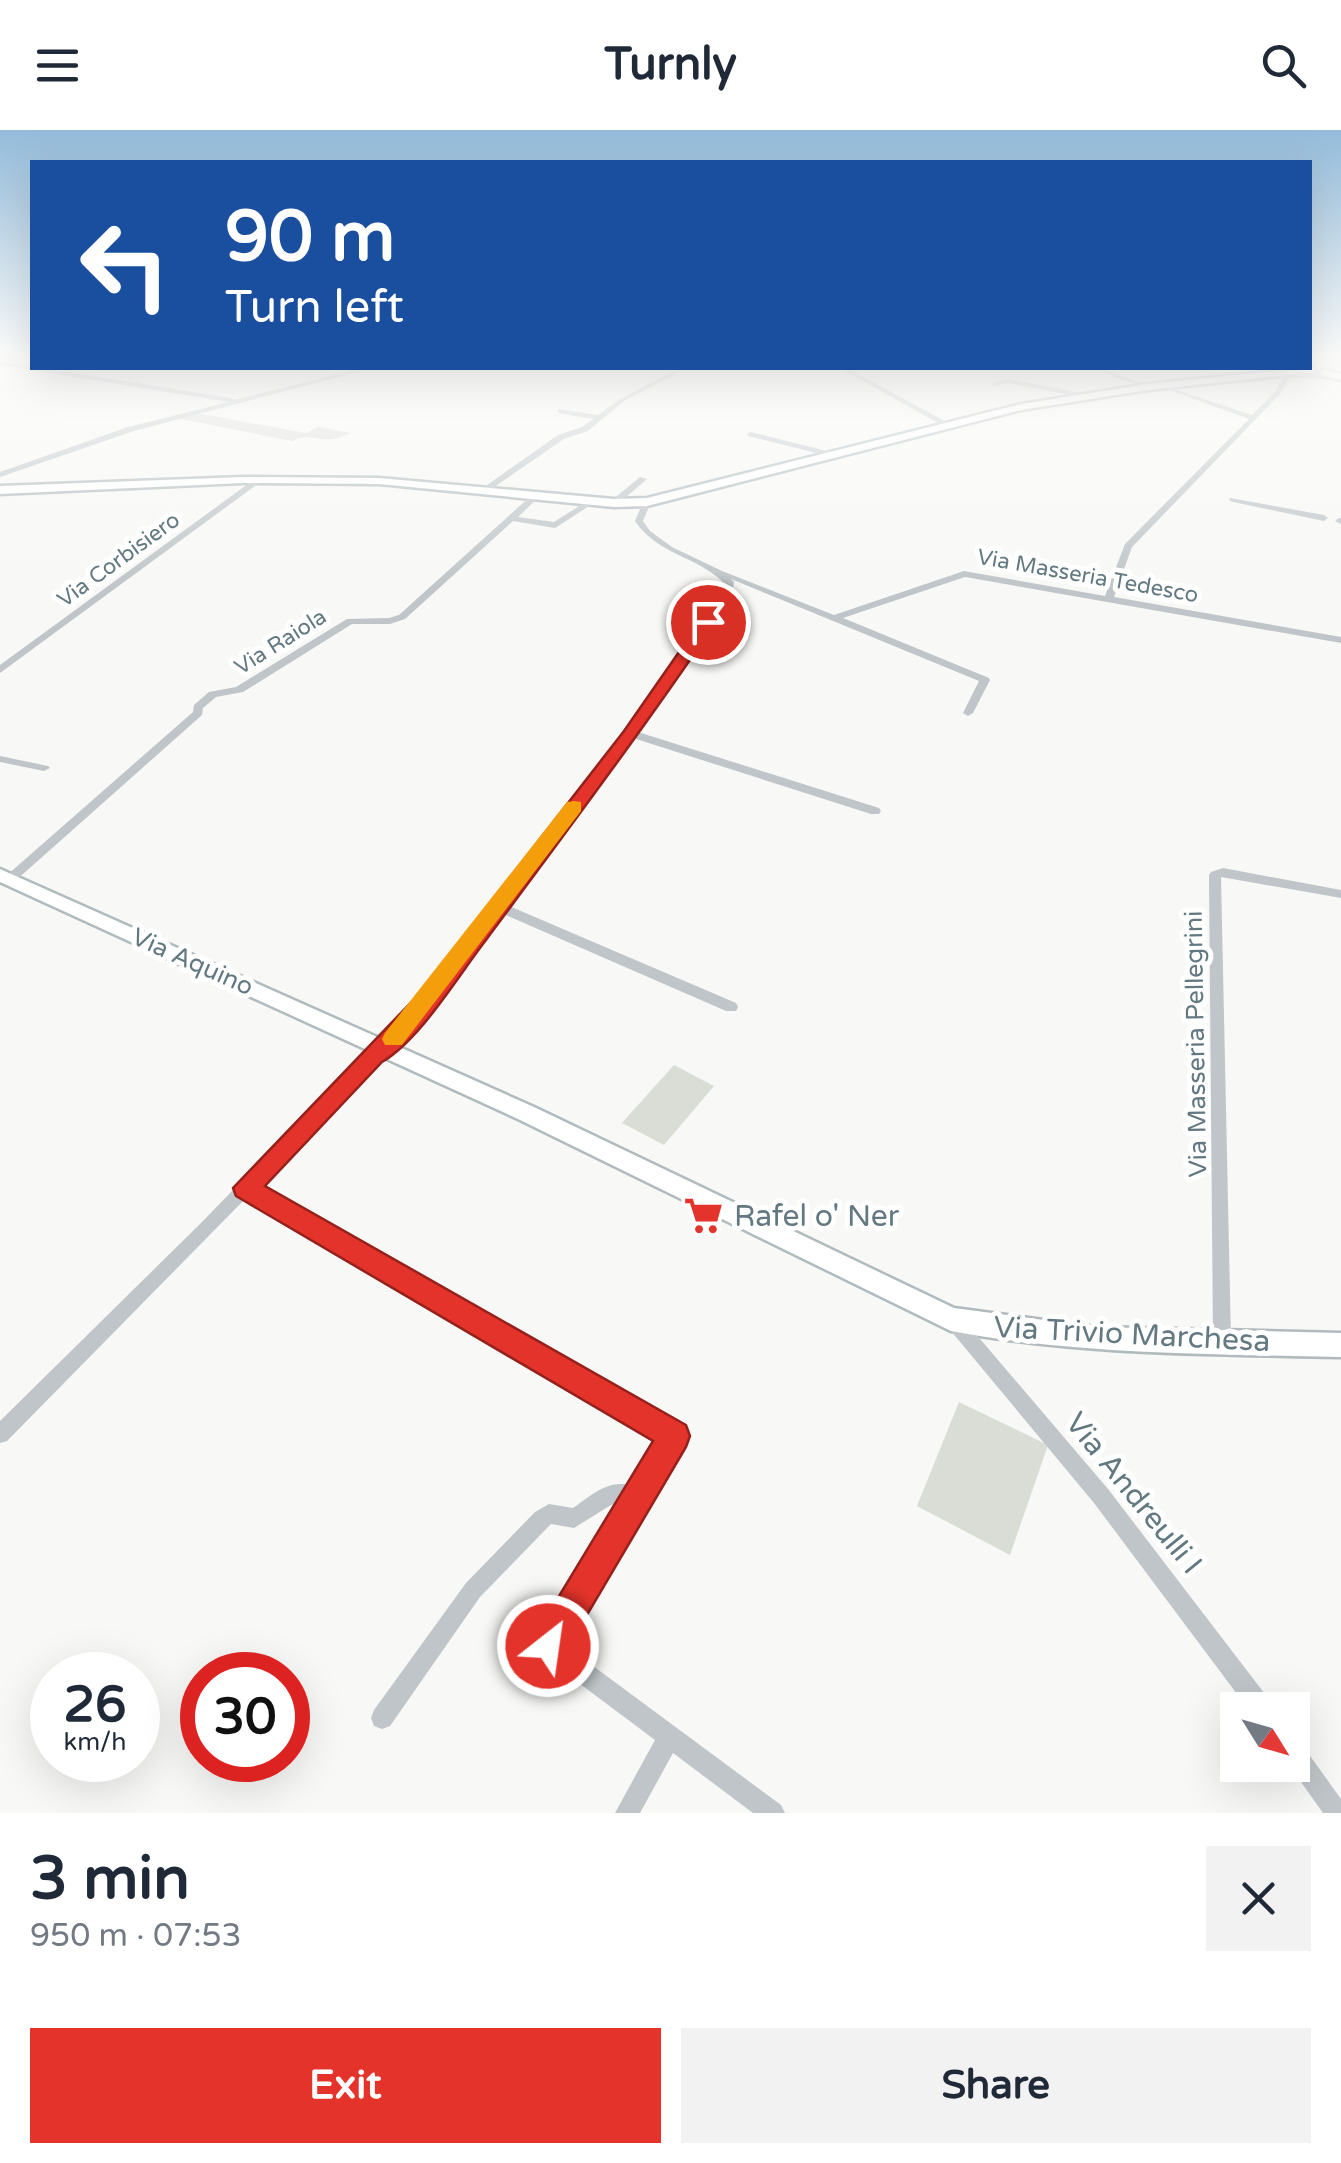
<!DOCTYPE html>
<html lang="en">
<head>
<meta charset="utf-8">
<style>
	body { margin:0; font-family:"Varela Round",sans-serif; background:#f2f2f3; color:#1f2937; height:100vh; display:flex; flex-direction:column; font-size:38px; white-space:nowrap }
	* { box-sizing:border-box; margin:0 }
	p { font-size:32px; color:#747a83 }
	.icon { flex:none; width:55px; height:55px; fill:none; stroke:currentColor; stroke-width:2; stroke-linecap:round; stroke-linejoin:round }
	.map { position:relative; height:1683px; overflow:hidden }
	.details { display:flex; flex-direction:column; background:#fff; flex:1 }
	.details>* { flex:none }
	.hud { position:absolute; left:30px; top:30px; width:1282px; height:210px; border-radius:0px; box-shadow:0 10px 40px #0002; background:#1a4fa0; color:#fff; overflow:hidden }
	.needle { width:65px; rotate:127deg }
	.buttons { position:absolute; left:1220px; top:1562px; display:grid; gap:20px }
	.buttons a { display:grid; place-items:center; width:90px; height:90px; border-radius:0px; background:#fff; box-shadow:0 10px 40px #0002; font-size:50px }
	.speed { position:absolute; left:30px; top:1522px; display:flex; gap:20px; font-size:50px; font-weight:700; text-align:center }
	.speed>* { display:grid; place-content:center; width:130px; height:130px; border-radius:50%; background:#fff; box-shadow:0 10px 40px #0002; line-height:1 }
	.speed small { font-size:25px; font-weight:400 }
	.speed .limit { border:15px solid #d22; background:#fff; color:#111 }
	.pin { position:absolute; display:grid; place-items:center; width:85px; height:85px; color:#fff; margin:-42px; border:5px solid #fff; border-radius:50%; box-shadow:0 2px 10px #0007 }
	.me { position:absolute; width:110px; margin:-55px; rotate:30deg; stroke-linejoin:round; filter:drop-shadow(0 0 8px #0008) }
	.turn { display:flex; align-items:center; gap:35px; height:210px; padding:0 30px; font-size:45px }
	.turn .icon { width:130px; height:130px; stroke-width:2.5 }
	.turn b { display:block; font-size:70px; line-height:85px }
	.round { display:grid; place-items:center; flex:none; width:105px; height:105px; border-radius:0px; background:#f2f2f3 }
	.overview { display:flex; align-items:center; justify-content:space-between; height:170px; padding:0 30px }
	h1 { font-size:60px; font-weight:700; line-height:75px }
	.primary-button { display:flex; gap:20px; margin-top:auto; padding:20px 30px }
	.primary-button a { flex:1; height:115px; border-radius:0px; background:#e4332a; color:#fff; font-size:40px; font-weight:700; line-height:115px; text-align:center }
	.primary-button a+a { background:#f2f2f3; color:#1f2937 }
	header { display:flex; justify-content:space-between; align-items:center; height:130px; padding:0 30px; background:#fff; font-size:45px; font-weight:700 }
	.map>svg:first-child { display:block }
	.green { fill:#d9ddd5 }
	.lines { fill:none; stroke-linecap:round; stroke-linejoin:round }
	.secondary-casing { stroke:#b1babd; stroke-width:5 }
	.street { fill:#bfc5c8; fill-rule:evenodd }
	.secondary { fill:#fff; fill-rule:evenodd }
	.route { fill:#e4332a; stroke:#94211b; stroke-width:2.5 }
	.slow { fill:#f59e0b }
	.labels { text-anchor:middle; stroke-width:10; stroke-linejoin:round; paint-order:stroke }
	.far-street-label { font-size:22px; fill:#637981; stroke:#fff }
	.street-label { font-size:25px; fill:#637981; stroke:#fff }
	.near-poi-label { font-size:30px; fill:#637981; stroke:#fff; text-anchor:start }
	.near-street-label { font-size:30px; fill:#637981; stroke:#fff }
</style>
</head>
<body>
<header><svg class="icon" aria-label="menu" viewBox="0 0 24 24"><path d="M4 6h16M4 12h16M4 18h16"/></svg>Turnly<svg class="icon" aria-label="search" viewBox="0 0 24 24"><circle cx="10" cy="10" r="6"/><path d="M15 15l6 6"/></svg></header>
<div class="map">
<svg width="1341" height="1683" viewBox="0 0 1341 1683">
	<rect width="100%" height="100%" fill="#f8f8f6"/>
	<!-- green -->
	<g class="green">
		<path d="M196,283L306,303L318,297L350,303C323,318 314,300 292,311L176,288Z"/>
		<path d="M674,935L714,956L664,1015L622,993Z"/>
		<path d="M959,1272L1048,1315L1010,1425L917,1376Z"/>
	</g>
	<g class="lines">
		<defs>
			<g id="secondary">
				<path d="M1313,237L1316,242L1148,260L1021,280L647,376L614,377L379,354L243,353L0,364V356L243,347L379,348L614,369L647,368L1021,274L1148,254Z"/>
				<path d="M1322,240L1341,244V250L1319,245Z"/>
				<path d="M0,739L534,977L954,1178L1096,1197L1341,1203V1227C1210,1224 1080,1225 951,1201L518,989L0,752Z"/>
			</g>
		</defs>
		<!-- secondary casing -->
		<use href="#secondary" class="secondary-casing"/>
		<!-- street -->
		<g class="street">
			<path d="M0,231L231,268L234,270L363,238H372L134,301L0,347V342L128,297L229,272L0,235Z"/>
			<path d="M680,238H687L624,271L588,301L564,309L487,362L480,360L558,305L582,297L593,289L558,283V279L598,285L620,269Z"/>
			<path d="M840,238H847L952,295L945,297Z"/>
			<path d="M996,238H1065L1062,240H999Z"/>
			<path d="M1092,238H1100L1151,257L1146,258Z"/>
			<path d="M1279,245H1337L1340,247L1337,249L1289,248L1280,264L1132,417L1114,467L1341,507V513L965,447L843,488L989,548L990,550L973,583L968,586L963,583L979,551L731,449L734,452L732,464L638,602L879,678L881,681L879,684H871L633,608L507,775L736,873L738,877L736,881H726L501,783L434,871L391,922L378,929L257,1057L681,1299L684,1306L681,1313L562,1513L781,1675L785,1683H753L673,1623L640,1683H615L655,1610L540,1524L537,1516L622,1373L611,1375L574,1398L551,1394L549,1396L480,1467L390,1596L382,1599L374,1596L371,1588L374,1580L466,1453L535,1382L549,1374L573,1378C592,1365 609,1348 633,1356L661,1309L247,1067L7,1311L0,1313V1291L201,1093L368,921L381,914L424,863L627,602L722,464L724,453C696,425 659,426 635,391L644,370L651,372L643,391L650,401L672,417L722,441L834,485L964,441L1105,466L1125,414L1249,289L1159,256V254L1252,285L1275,262L1283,248L1279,247Z"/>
			<path d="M1008,249L1086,264L1090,266L1086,268L1008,253L994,256L991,254Z"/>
			<path d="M751,302L831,322L832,324L828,326L748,306L747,304Z"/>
			<path d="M640,347L647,349L617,375H611V371Z"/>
			<path d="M256,348L263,350L0,543V535Z"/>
			<path d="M534,363L541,365L518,387L554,392L590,369L597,371L555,398L513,391L405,489L390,494H352L243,562L216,567L203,578L202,585L14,752H6L4,749L6,746L193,582L194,575L209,562L236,557L347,489L389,488L399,485Z"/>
			<path d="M1230,368L1324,385L1328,388L1324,391L1233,372L1229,370Z"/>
			<path d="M1339,388H1341V394L1335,391Z"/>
			<path d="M0,626L48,636L50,638L44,641L0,632Z"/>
			<path d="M1223,738L1341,760V768L1221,747L1231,1211L1228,1217L1222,1219L1216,1217L1213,1211L1209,745L1211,742Z"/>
			<path d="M952,1181L958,1183L1108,1359L1271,1572L1274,1580H1249L1094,1373L946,1195L943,1189L946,1183Z"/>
			<path d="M1292,1609L1300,1612L1341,1669V1683H1323L1289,1635H1292Z"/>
		</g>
		<!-- secondary -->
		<use href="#secondary" class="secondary"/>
	</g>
	<!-- sky -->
	<linearGradient id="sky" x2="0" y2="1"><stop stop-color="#93bbda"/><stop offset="0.49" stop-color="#fcfcfb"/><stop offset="1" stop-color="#fcfcfb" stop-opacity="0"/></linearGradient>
	<rect width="1341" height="459" fill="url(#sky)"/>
	<!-- route -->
	<path class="route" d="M702,489L716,492C642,601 564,705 486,810C458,846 420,910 382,932L265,1056L686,1295L690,1306L686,1317L561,1529L548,1534L536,1529L530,1516L536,1504L653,1311L236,1066L233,1058L421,862L624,601Z"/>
	<!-- slow -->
	<path class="slow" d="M574,671L581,672V681L402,915H385L382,909L385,903L567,672Z"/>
	<!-- icons -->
	<defs>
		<symbol id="supermarket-bare" viewBox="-9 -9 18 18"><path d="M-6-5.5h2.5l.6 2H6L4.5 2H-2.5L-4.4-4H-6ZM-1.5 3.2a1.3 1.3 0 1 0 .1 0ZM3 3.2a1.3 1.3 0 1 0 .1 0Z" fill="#e4332a" stroke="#fff" stroke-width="2.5" paint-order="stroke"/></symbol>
	</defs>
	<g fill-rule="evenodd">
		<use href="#supermarket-bare" x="676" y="1058" width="55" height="55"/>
	</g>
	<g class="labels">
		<!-- far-street labels -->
		<g class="far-street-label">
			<text transform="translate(118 429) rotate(-36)" y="8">Via Corbisiero</text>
			<text transform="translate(1088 445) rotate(10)" y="8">Via Masseria Tedesco</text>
			<text transform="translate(280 511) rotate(-32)" y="8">Via Raiola</text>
		</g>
		<!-- street labels -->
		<g class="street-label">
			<text transform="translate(193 831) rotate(24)" y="9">Via Aquino</text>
			<text transform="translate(1195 914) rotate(-91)" y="9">Via Masseria Pellegrini</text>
		</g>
		<!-- near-poi labels -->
		<g class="near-poi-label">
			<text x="734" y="1096">Rafel o' Ner</text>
		</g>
		<!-- near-street labels -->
		<g class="near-street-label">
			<text transform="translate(1132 1204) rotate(3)" y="10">Via Trivio Marchesa</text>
			<text transform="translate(1134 1363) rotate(51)" y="10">Via Andreulli I</text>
		</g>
	</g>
</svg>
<div class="buttons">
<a><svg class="needle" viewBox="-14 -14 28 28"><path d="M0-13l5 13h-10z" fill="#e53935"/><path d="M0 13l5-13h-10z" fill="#747a83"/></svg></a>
</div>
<div class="speed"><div>26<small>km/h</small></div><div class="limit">30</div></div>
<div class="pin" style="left:708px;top:492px;background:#d93025"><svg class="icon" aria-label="arrive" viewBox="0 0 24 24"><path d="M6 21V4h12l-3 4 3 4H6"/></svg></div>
<svg class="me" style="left:548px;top:1516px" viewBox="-20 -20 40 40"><circle r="17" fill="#e4332a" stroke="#fff" stroke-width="3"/><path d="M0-11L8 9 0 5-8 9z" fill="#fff"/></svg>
<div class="hud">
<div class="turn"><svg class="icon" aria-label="left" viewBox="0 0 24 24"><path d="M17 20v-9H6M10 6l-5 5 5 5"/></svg><div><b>90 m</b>Turn left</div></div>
</div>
</div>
<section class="details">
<div class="overview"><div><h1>3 min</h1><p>950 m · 07:53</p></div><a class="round"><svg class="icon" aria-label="close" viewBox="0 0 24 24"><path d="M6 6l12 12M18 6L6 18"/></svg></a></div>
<div class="primary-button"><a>Exit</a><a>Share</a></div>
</section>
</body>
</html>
